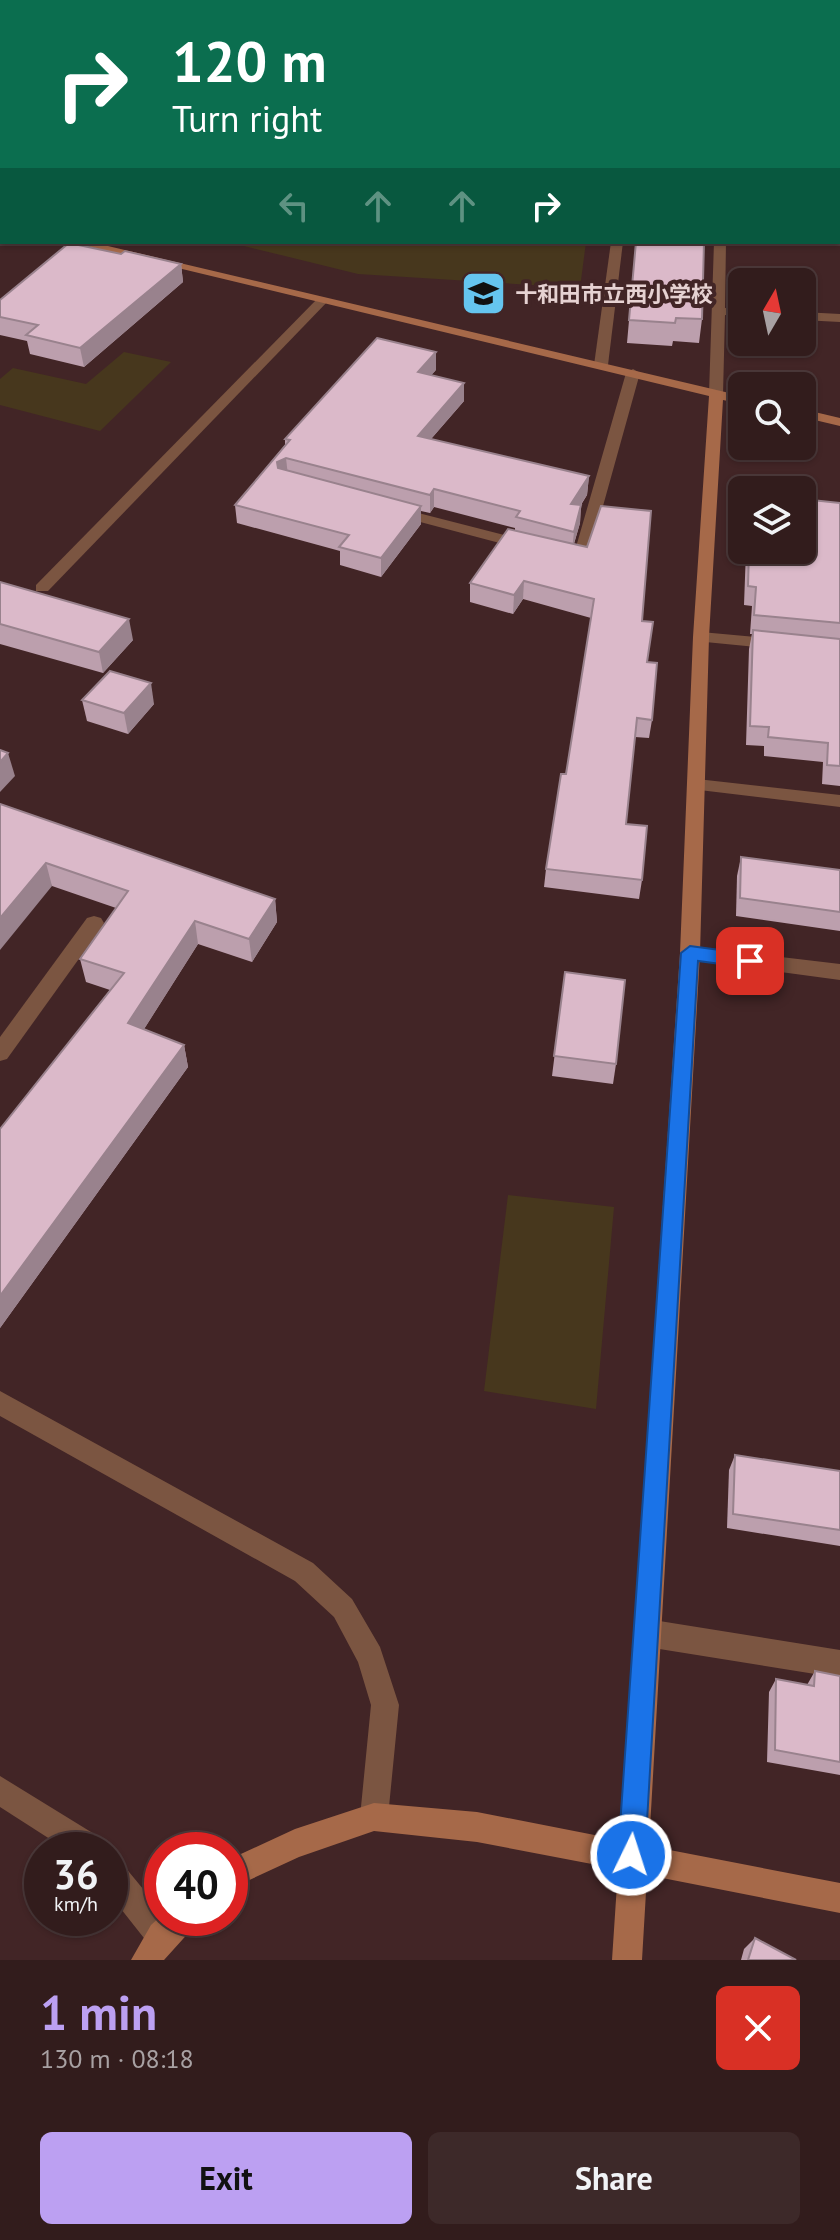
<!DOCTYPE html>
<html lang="en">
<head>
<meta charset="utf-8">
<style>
	body { margin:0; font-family:"PT Sans","Noto Sans JP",sans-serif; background:#3d2929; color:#f1f3f6; height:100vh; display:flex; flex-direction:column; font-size:30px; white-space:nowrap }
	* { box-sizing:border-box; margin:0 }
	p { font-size:26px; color:#a8a1a3 }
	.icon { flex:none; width:44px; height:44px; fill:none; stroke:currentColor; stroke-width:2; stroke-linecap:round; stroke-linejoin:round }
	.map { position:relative; height:1960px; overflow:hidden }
	.panel { display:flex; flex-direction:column; background:#321c1c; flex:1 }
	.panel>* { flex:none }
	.top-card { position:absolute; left:0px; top:0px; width:840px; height:244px; box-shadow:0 2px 6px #0004,0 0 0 2px #4d3a3b; background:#0b6e4f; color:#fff; overflow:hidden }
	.needle { width:52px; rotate:9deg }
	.buttons { position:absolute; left:728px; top:268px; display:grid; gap:16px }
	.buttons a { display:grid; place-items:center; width:88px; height:88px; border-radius:12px; background:#321c1c; box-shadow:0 2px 6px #0004,0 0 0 2px #4d3a3b; font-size:40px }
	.speed { position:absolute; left:24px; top:1832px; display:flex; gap:16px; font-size:40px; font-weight:700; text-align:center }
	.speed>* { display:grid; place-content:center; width:104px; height:104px; border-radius:50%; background:#321c1c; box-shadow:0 2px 6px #0004,0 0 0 2px #4d3a3b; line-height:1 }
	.speed small { font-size:20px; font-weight:400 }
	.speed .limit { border:12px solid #d22; background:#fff; color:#111 }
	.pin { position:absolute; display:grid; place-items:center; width:68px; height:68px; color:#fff; margin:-34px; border-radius:16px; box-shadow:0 4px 12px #0006 }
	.me { position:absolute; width:88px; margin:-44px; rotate:4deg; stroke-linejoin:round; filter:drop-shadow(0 0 6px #0008) }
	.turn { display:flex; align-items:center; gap:28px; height:168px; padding:0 40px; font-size:36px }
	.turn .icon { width:104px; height:104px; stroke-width:2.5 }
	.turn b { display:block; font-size:56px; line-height:68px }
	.lanes { display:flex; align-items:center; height:76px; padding:0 40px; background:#0003; justify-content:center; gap:40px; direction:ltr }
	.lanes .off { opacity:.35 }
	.round { display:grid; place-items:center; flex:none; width:84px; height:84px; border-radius:12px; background:#3d2929 }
	.head { display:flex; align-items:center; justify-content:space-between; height:136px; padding:0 40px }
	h1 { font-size:48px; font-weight:700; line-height:60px; color:#bca0f2 }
	.cta { display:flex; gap:16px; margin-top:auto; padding:16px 40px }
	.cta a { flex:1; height:92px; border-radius:12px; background:#bca0f2; color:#111; font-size:32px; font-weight:700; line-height:92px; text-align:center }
	.cta a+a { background:#3d2929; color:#f1f3f6 }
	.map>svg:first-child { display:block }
	.green { fill:#47371d }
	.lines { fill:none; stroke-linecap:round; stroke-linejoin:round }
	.lane { fill:#7b5541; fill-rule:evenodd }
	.street { fill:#7b5541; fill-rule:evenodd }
	.secondary { fill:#a66949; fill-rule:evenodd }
	.wall { fill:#bc9fad }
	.shaded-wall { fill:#99828d }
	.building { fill:#dbb9c9; stroke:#99828d; stroke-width:2 }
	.route { fill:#1a73e8; stroke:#114b97; stroke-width:2 }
	.labels { text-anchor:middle; stroke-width:8; stroke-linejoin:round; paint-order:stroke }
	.far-poi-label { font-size:22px; font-weight:bold; fill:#e6d2d2; stroke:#422526; text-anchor:start }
</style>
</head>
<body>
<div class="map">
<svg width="840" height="1960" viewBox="0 0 840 1960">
	<rect width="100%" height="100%" fill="#422526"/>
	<!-- green -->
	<g class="green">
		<path d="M228,242H586L580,288L358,274Z"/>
		<path d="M124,352L171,362L100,431L0,405V379L13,368L86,384Z"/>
		<path d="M508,1195L614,1207L596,1409L484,1391Z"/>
	</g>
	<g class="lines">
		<!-- lane -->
		<g class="lane">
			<path d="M319,297L329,300L48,591H36V585Z"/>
			<path d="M633,369L640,373L588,560L580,565L564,560V554H574L626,373Z"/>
			<path d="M395,507L531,542L534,545L526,550L390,514L388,511Z"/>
			<path d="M0,1776L104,1840L109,1850H67L0,1807Z"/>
			<path d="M110,1856L120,1861L162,1912V1918H167L177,1936L173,1947L162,1951L151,1947L110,1895Z"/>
		</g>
		<!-- street -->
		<g class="street">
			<rect x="644" y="0" width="10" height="2"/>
			<rect x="838" y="4" width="2" height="6"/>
			<path d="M611,242H623L608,365L601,369L594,365Z"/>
			<path d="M714,242H726L725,308L742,309V317L725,315L723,394L716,398L709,394Z"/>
			<path d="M802,312L840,314V322L802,320Z"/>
			<path d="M701,632L777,639L785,644L777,649L695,641V633Z"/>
			<path d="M697,779L840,795V807L691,789L688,785L691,781Z"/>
			<path d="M94,916L101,918L104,923L101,928L7,1059L0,1061V1037L87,918Z"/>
			<path d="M690,946L840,964V980L690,960L680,953Z"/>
			<path d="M0,1391L313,1563L352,1599L380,1647L399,1705L388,1817L384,1827L374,1831L364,1827L360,1817L371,1705L358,1662L334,1617L295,1581L0,1416Z"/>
			<path d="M647,1619L840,1650V1678L647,1647L637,1643L633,1633L637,1623Z"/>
		</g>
		<!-- secondary -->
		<g class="secondary">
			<rect x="0" y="220" width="2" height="8"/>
			<path d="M70,242H91L742,396V404L723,400L709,637L700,953L649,1846L840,1883V1913L647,1875L642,1960H612L618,1869L477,1842L374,1831L299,1857L230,1889V1859L295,1829L374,1803L477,1812L620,1840L680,953L693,637L709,396Z"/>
			<path d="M802,409L840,418V426L802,417Z"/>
			<path d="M162,1915V1918H196L192,1929L164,1960H131L151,1925Z"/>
		</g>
	</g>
	<!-- wall -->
	<g class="wall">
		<path d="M0,0H119L117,2H2V178H0Z"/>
		<rect x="661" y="0" width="128" height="2"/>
		<rect x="838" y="108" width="2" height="76"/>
		<path d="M636,242L702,319L699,343L673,341L672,346L627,343Z"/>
		<path d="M121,254L181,264L183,282L84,367L30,354L27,341L0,335V300Z"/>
		<path d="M436,370L431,375L464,383V401L431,439L589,476L587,495L581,505L580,523L574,544L642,621L647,662L652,720L649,738L635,737L626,824L642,880L639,899L544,887L546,869L566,774L591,618L523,599L513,614L470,602V583L515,531V528L434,507L430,513L421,511V524L381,577L340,565V551L237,523L235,505L285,445V439Z"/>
		<path d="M840,503V786L822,784L823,762L764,756V746L746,745L749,649L752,634H750L752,606L744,605L746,550H802Z"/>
		<path d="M0,582L133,640L103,673L0,644Z"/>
		<path d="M82,700L154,704L128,734L87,721Z"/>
		<path d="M0,804L275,899L277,922L252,962L198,944L144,1029L184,1045L188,1067L0,1328V1129L110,990L86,982L80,959L116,908L52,886Z"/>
		<path d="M741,857L840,870V931L736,916L737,876Z"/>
		<path d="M565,972L616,1064L613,1084L552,1076Z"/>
		<path d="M735,1455L840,1471V1546L727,1528L729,1470Z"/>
		<path d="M815,1671L840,1676V1775L767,1762L769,1692L776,1679L807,1685Z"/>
		<path d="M755,1938L796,1960H741L744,1949Z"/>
	</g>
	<!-- shaded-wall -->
	<g class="shaded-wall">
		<path d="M105,0H119L117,2H103Z"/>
		<path d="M620,0H642L639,2H618Z"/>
		<path d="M181,264L183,282L84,367L80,348Z"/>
		<path d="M436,352V370L418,390V372Z"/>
		<path d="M464,383V401L418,454V436Z"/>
		<path d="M286,458L288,476L279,480L277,462Z"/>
		<path d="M589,476L587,495L569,522L571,504Z"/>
		<path d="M434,489V507L430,513V495Z"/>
		<path d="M581,505L580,523L572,550L574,532Z"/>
		<path d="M421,506V524L381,577V558Z"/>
		<path d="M524,581L523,599L513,614L514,595Z"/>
		<path d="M129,619L133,640L103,673L99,652Z"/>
		<path d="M151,683L154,704L128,734L124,713Z"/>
		<path d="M8,753L15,776L0,792V762Z"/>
		<path d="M46,863L52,886L0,950V918Z"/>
		<path d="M275,899L277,922L252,962L249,939Z"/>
		<path d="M195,921L198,944L134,1045L128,1023Z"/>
		<path d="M184,1045L188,1067L0,1328V1296Z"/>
	</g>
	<!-- building -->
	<g class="building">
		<path d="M0,0H105L103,2H2V162H0V63H1V53H0V18H1V8H0Z"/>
		<path d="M266,0H620L618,2H265Z"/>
		<rect x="662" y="0" width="45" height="2"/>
		<path d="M746,0H789V2H782Z"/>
		<rect x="838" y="108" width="2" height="54"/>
		<path d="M636,242H704L702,319L676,318L675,323L629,320Z"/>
		<path d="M69,243L121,254L125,251L181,264L80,348L26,335L38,325L0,317V300Z"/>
		<path d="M377,338L436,352L418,372L464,383L418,436L589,476L571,504L581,505L574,532L516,517L520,511L434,489L430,495L286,458L277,462L278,468L421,506L381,558L339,547L349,535L235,505L290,440L285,439Z"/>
		<path d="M802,499L840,503V623L754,615L756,587L748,586L749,550H802Z"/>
		<path d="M601,506L651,511L642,621L653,622L647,662L657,663L652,720L637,718L626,824L647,826L642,880L546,869L561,774H566L594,599L524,581L514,595L470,583L508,529L587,547Z"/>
		<path d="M0,582L129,619L99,652L0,624Z"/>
		<path d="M753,630L840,639V766L827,765L828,743L768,737L769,727L750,726Z"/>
		<path d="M110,671L151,683L124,713L82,700Z"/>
		<path d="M0,750L8,753L0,762Z"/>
		<path d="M0,804L275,899L249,939L195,921L128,1023L184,1045L0,1296V1129L124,973L80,959L128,891L46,863L0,918Z"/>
		<path d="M741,857L840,870V912L740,898Z"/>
		<path d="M565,972L625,980L616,1064L554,1056Z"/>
		<path d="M735,1455L840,1471V1530L733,1514Z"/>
		<path d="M815,1671L840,1676V1762L775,1750L776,1679L814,1686Z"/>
		<path d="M755,1938L796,1960H748Z"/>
	</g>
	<!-- route -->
	<path class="route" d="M690,946L750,954L759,961L750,968L698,961L645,1855L641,1865L631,1869L622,1865L618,1855L681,953Z"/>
	<!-- icons -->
	<defs>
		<symbol id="school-square" viewBox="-11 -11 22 22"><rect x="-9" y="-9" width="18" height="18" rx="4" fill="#65c5ef" stroke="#422526"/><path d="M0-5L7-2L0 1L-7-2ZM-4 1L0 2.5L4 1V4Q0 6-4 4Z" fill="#111"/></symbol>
	</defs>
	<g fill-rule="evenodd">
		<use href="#school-square" x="458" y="268" width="51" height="51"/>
	</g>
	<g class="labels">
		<!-- far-poi labels -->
		<g class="far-poi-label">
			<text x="515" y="302">十和田市立西小学校</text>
		</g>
	</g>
</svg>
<div class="buttons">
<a><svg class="needle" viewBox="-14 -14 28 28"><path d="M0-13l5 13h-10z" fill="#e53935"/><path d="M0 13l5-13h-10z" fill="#a8a1a3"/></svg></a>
<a><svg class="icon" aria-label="search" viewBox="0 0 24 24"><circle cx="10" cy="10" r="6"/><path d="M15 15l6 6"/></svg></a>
<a><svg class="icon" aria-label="layers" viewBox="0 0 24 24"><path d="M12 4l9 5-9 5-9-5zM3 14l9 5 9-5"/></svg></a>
</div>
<div class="speed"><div>36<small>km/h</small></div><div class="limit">40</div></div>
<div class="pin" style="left:750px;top:961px;background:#d93025"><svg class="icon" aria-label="arrive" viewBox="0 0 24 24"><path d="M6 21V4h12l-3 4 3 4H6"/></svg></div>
<svg class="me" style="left:631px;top:1855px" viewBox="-20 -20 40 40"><circle r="17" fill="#1a73e8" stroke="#fff" stroke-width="3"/><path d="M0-11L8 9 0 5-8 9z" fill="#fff"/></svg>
<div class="top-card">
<div class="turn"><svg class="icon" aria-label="right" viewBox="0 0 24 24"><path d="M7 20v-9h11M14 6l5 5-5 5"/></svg><div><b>120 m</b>Turn right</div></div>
<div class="lanes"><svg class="icon off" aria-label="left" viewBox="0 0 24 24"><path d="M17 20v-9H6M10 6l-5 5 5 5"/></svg><svg class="icon off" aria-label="ahead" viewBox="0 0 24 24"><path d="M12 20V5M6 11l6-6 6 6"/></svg><svg class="icon off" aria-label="ahead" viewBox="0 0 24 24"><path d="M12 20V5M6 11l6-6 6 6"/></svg><svg class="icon" aria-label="right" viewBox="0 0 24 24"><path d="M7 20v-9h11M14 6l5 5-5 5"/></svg></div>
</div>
</div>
<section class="panel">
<div class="head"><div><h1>1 min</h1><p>130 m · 08:18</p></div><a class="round" style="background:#d93025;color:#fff"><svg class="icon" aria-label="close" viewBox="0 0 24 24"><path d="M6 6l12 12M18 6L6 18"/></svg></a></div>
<div class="cta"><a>Exit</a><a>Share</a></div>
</section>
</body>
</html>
